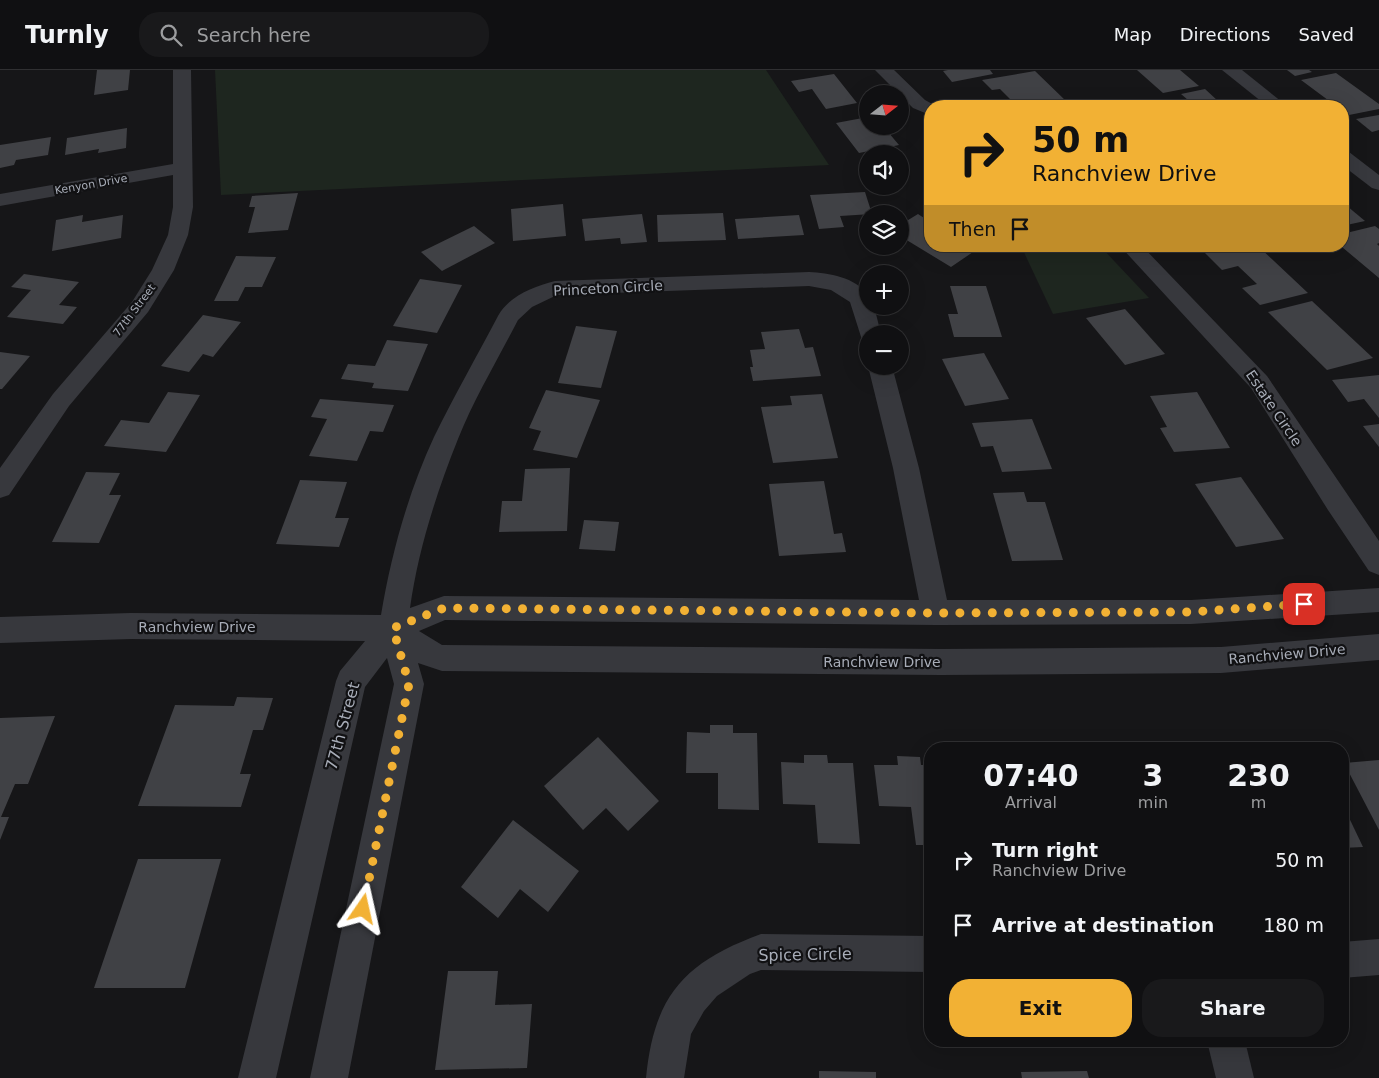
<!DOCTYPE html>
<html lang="en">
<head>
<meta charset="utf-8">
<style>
	body { margin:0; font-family:"DejaVu Sans",sans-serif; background:#19191b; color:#f1f3f6; height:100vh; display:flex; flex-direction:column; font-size:19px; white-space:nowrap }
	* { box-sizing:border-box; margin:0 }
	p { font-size:16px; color:#9c9d9f }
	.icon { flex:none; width:28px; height:28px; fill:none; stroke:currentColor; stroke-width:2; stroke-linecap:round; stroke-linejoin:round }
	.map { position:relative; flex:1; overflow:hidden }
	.sheet { position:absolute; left:924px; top:672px; width:425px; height:305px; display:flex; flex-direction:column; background:#101012; border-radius:20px; box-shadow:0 5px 20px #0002,0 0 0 1px #303032 }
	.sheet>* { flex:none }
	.guide { position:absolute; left:924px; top:30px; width:425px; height:152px; border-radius:20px; box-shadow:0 5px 20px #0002,0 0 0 1px #303032; background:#f2b134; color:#111; overflow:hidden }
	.needle { width:32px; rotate:73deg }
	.controls { position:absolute; left:859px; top:15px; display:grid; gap:10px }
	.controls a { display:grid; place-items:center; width:50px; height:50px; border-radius:50%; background:#101012; box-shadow:0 5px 20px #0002,0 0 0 1px #303032; font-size:25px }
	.pin { position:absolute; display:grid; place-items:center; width:42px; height:42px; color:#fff; margin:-21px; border-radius:10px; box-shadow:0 2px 8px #0006 }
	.me { position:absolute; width:55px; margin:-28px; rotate:11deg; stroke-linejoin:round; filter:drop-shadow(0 0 4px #0008) }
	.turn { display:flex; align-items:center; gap:18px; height:105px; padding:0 25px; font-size:22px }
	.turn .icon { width:65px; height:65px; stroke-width:2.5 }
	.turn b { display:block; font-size:35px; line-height:42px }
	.then { display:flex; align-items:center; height:48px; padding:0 25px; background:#0003; gap:10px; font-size:19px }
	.eta { display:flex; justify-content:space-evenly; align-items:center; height:85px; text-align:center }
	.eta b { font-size:30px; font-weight:600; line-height:35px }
	.primary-button { display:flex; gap:10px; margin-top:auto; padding:10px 25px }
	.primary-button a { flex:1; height:58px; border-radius:20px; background:#f2b134; color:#111; font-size:20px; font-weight:600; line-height:58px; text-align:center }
	.primary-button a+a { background:#19191b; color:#f1f3f6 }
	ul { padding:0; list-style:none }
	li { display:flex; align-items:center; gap:15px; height:65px; padding:0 25px }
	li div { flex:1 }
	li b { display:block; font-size:19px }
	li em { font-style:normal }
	header { display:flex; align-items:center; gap:30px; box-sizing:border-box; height:70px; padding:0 25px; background:#101012; border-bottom:1px solid #303032 }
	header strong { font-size:24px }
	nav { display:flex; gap:28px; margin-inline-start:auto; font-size:18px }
	.search { width:350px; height:45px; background:#19191b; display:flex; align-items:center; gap:12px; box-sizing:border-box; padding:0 18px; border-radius:20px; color:#9c9d9f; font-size:19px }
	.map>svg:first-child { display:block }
	.green { fill:#1e261f }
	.building { fill:#404145 }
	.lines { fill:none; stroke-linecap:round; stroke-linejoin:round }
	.minor { fill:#37383d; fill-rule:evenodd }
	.route { stroke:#f2b134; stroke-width:9; stroke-dasharray:0 16.2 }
	.labels { text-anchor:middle; stroke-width:4.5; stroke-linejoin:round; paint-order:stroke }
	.far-street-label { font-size:11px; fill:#a8adb8; stroke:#111113 }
	.street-label { font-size:14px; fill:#a8adb8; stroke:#111113 }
	.near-street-label { font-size:16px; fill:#a8adb8; stroke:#111113 }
</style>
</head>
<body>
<header>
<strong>Turnly</strong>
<div class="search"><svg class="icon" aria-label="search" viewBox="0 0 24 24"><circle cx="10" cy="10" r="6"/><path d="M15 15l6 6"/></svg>Search here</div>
<nav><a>Map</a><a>Directions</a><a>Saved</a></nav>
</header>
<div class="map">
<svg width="1379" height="1008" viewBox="0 0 1379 1008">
	<rect width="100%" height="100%" fill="#161618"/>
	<!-- green -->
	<g class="green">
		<path d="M215,0H766L829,95L221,125Z"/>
		<path d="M1021,176H1100L1149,228L1053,244Z"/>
	</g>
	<!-- building -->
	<g class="building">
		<path d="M97,0H130L128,20L94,25Z"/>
		<path d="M948,0H990L993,4L952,12L943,1Z"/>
		<path d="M1137,0H1180L1199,16L1163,23Z"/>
		<path d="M1287,0H1309L1312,2L1295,6Z"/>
		<path d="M1035,1L1066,31L1041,36H1008L1006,34L1014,33L1000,19L992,20L982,10Z"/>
		<path d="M1336,3L1379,34V39L1349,45L1342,41V36H1336L1301,10Z"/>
		<path d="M834,4L857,33L826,39L812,19L799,22L791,11Z"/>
		<path d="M1205,19L1218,31L1210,32L1215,36H1177L1174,33L1188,30L1181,24Z"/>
		<path d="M1379,45V60L1372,62L1356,49Z"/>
		<path d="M868,47V56H877L883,63L888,62L899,75L859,83L836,53Z"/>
		<path d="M127,58L126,78L98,83L99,79L65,85L67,68Z"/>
		<path d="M51,67L48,85L16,90L14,95L0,98V75Z"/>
		<path d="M865,122L872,144L840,146L844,157L819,159L810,125Z"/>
		<path d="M298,123L288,160L248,163L255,137H249L252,126Z"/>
		<path d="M563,134L566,166L513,171L511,139Z"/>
		<path d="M1347,136L1365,151L1342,156V137Z"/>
		<path d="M723,143L726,170L658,172L657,145Z"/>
		<path d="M642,144L647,172L621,174L620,168L585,171L582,149Z"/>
		<path d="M918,144L930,152V176H963L973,182L951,197L900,166V155Z"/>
		<path d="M83,145L82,152L123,145L121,168L52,181L56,150Z"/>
		<path d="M799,145L804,165L738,169L735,149Z"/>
		<path d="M474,156L495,173L442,201L421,182Z"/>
		<path d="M1375,156L1379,159V173L1377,174L1379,176V208L1342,177V164Z"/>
		<path d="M1234,176H1258L1308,223L1260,235L1242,218L1257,214L1238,196L1222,200L1205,183Z"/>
		<path d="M236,186L276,187L262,217H245L238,231H214Z"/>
		<path d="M24,204L79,212L59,235L77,237L63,254L7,247L31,220L11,217Z"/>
		<path d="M420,209L462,215L437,263L393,256Z"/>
		<path d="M950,216H986L1002,267H954L948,244H958Z"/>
		<path d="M1312,231L1373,288L1327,300L1268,242Z"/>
		<path d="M1125,239L1165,284L1125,295L1086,248Z"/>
		<path d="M203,245L241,252L213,287L203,284L189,302L161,296Z"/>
		<path d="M576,256L617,261L601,318L558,313Z"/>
		<path d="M799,259L805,278L813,277L821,306L753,311L750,297H753L750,280L765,279L761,262Z"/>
		<path d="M387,270L428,274L408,321L372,318L374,313L341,309L348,294L375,296Z"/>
		<path d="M0,282L30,286L2,319H0Z"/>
		<path d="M984,283L1009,329L965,336L942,289Z"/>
		<path d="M1379,305V348L1364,329L1348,332L1332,310Z"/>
		<path d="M546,320L600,330L577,388L533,380L541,361L529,358Z"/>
		<path d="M168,322L200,325L166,382L104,376L121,350L149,353Z"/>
		<path d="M1197,322L1230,378L1174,382L1160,358L1167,357L1150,326Z"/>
		<path d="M822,324L838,388L773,393L761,337L792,335L790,326Z"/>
		<path d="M320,329L394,335L383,362L370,361L357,391L309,386L327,349L311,347Z"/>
		<path d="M1032,349L1052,399L1002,402L993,376L981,377L972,353Z"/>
		<path d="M1379,354V377L1363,356Z"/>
		<path d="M570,398L567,461L499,462L502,431H522L525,399Z"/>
		<path d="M86,402L120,403L109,425H121L99,473L52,472Z"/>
		<path d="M1241,407L1284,469L1236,477L1195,414Z"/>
		<path d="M300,410L347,412L335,448H349L339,477L276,474Z"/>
		<path d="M824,411L834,464L842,463L846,482L779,486L769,414Z"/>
		<path d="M1024,422L1027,432H1045L1063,490L1012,491L993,423Z"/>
		<path d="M584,450L619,452L615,481L579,479Z"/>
		<path d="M237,627L273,628L263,660H253L240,704H251L241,737L138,736L175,635L234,636Z"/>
		<path d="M55,646L28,714H15L1,747H9L0,770V648Z"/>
		<path d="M710,655H733V663H757L759,740L718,739V703H686L687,662L710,663Z"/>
		<path d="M598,667L659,731L628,761L606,738L583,760L544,716Z"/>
		<path d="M804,685H827L828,693H853L860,774L818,773L815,735L783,734L781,692L804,693Z"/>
		<path d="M897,686L920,687L921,695H930V775H916L911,737L879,736L874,695H898Z"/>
		<path d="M1379,690V760L1344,693Z"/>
		<path d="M1342,733L1363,777L1342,778Z"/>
		<path d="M513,750L579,801L548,842L520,819L498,848L461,817Z"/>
		<path d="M138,789H221L185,918H94Z"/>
		<path d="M448,901H498L495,935L532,934L527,998L435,1000Z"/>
		<path d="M819,1001L876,1002V1008H819Z"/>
		<path d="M1087,1001L1089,1008H1022L1021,1002Z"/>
	</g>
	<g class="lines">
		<!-- minor -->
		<g class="minor">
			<path d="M173,0H191L193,137L188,165L174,200L148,242L69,336L9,425L0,428V398L53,324L132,232L152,200L168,165L173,137V105L0,136V124L173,94Z"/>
			<path d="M875,0H894L925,30L936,36H930V45L913,38Z"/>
			<path d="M1222,0H1242L1287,36H1267Z"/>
			<path d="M1342,80L1349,82L1379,105V120L1372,118L1342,95Z"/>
			<path d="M1120,176H1142L1267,306L1379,471V505L1369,501L1328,440L1251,318Z"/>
			<path d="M809,202C829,203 855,207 868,225V236H874L881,264H868V271L862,270L850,232L831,220L809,216L557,225L532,237L518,250C498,289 474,329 458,369C436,424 418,481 410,538L444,526L919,530L893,398L868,296H892L919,398L947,530H1191L1379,518V542L1191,554L936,555L445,550L419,561L442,575L941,579L1221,577L1379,564V590L1221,603L941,605L442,601L418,593L424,614L348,1008H310L394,614L387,588L365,617L276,1008H238L336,611L340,601L365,571L131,569L0,573V547L131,543L381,545C391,485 408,423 434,367C454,326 477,286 498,246C510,225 533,217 555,211Z"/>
			<path d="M761,864L930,866V902L761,900L750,904L717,926L704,941L691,964L684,1008H646C654,925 685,892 761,864Z"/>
			<path d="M1379,869V905L1342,908V872Z"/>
			<path d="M1207,971H1245L1254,1008H1216Z"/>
		</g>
	</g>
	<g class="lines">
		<!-- route -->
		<path class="route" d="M363,839L409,614L393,558L444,538L936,543L1191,542L1304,534"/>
	</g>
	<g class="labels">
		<!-- far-street labels -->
		<g class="far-street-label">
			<text transform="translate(91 114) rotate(-10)" y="4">Kenyon Drive</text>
			<text transform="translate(134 240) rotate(-53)" y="4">77th Street</text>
		</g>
		<!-- street labels -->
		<g class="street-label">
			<text transform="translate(608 218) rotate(-3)" y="5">Princeton Circle</text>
			<text transform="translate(1274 338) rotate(56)" y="5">Estate Circle</text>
			<text x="197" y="562">Ranchview Drive</text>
			<text transform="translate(1287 584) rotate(-5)" y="5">Ranchview Drive</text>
			<text x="882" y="597">Ranchview Drive</text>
		</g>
		<!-- near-street labels -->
		<g class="near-street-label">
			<text transform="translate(342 656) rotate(-75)" y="6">77th Street</text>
			<text transform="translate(805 884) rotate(-1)" y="6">Spice Circle</text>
		</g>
	</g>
</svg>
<div class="controls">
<a><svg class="needle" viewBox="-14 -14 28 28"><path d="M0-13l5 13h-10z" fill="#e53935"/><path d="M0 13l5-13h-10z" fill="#9c9d9f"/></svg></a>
<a><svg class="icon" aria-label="sound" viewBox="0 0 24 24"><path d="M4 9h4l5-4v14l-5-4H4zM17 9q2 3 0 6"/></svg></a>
<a><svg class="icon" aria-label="layers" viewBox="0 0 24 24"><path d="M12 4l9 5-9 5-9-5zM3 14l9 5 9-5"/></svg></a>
<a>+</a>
<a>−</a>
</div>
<div class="pin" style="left:1304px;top:534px;background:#d93025"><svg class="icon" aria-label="arrive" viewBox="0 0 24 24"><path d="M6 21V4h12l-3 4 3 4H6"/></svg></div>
<svg class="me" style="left:363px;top:839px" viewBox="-20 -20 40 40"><path d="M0-17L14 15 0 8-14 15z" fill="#f2b134" stroke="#fff" stroke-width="4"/></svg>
<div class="guide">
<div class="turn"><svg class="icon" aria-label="right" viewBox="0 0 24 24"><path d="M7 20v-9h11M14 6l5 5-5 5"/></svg><div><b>50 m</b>Ranchview Drive</div></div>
<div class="then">Then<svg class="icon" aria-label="arrive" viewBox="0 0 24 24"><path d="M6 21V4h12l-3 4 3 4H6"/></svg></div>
</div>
<section class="sheet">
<div class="eta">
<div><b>07:40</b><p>Arrival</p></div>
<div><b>3</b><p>min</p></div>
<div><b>230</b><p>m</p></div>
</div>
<ul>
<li><svg class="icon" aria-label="right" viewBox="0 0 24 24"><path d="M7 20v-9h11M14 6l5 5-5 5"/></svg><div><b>Turn right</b><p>Ranchview Drive</p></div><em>50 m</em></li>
<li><svg class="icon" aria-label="arrive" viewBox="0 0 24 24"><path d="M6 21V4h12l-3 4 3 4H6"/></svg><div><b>Arrive at destination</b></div><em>180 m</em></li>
</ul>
<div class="primary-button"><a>Exit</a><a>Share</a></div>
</section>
</div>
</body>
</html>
